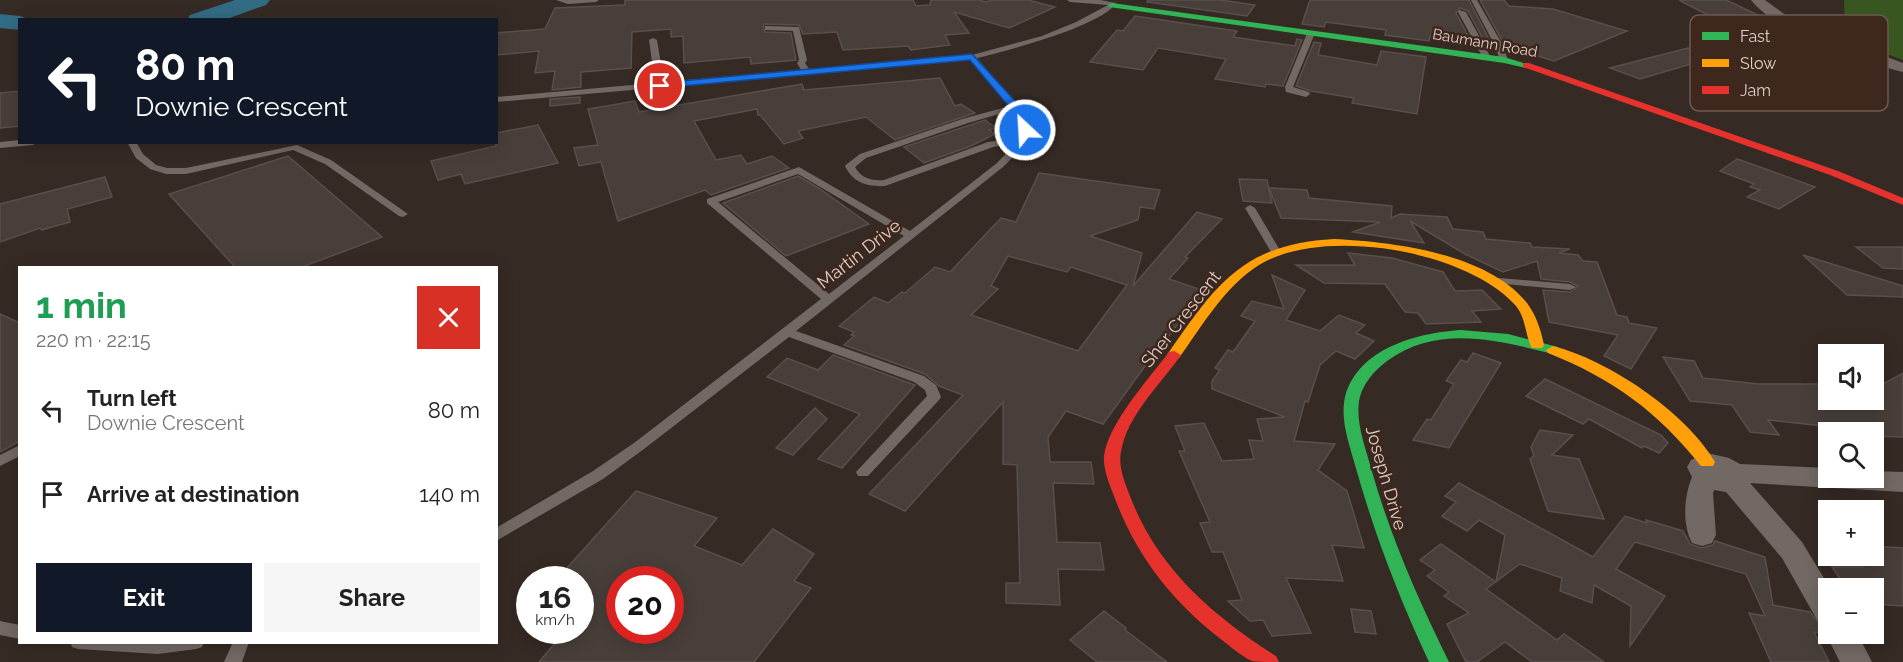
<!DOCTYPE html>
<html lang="en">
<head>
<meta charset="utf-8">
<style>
	body { margin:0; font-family:Raleway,sans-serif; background:#f6f6f6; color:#222; height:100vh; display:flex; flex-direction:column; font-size:22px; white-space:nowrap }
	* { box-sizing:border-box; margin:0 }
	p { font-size:20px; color:#767676 }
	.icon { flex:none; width:33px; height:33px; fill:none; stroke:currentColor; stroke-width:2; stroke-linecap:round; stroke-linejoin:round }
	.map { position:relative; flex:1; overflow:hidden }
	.drawer { position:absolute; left:18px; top:266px; width:480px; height:378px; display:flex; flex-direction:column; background:#fff; border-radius:0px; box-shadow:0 3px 15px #0003 }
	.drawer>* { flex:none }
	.top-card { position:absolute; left:18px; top:18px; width:480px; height:126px; border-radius:0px; box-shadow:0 3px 15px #0003; background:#111827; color:#fff; overflow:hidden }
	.controls { position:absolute; left:1818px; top:344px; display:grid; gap:12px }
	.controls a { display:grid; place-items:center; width:66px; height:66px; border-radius:0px; background:#fff; box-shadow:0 3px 15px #0003; font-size:30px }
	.speed { position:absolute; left:516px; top:566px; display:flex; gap:12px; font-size:30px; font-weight:700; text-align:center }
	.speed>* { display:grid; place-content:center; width:78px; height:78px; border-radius:50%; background:#fff; box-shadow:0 3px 15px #0003; line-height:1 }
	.speed small { font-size:15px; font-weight:400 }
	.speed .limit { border:9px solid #d22; background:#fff; color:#111 }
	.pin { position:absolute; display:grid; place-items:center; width:51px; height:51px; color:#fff; margin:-26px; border:3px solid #fff; border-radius:50%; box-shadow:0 2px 6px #0007 }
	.me { position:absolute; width:66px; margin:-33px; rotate:335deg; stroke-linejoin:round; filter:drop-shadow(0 0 4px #0008) }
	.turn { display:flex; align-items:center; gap:21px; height:126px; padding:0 18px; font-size:27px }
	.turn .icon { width:78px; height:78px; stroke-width:2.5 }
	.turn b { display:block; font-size:42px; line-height:51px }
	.round { display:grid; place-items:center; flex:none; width:63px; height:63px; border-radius:0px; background:#f6f6f6 }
	.headline { display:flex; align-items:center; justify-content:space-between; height:102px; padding:0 18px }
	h1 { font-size:36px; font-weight:700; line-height:45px; color:#1e9e55 }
	.cta { display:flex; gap:12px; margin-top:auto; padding:12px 18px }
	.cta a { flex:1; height:69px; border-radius:0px; background:#111827; color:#fff; font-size:24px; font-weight:700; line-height:69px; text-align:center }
	.cta a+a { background:#f6f6f6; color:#222 }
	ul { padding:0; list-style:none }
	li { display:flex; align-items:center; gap:18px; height:84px; padding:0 18px }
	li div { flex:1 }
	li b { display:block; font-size:22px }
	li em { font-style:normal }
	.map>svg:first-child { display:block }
	.green { fill:#385620 }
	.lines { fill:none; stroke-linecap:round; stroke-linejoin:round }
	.river { fill:#326c84; fill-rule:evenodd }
	.building { fill:#493f3a; stroke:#5a4f4a; stroke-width:1.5; fill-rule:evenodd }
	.lane { fill:#736964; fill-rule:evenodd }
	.street { fill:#736964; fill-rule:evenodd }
	.fast { fill:#30b455; fill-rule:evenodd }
	.slow { fill:#ff9f0a; fill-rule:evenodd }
	.jam { fill:#e5322d; fill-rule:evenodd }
	.route { fill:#1a73e8; stroke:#114b97; stroke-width:1.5 }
	.labels { text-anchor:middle; stroke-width:5; stroke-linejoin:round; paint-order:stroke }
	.far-street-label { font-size:15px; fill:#dfcfc8; stroke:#3e271c }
	.street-label { font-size:18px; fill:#dfcfc8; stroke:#3e271c }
	.key { fill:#3e271c; stroke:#6e5950; stroke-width:1.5 }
	.key-label { font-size:16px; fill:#dfcfc8 }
</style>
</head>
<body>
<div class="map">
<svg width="1903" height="662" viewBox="0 0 1903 662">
	<rect width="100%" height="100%" fill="#362a24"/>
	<!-- green -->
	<path class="green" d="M1844,0H1903V60L1851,40L1845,22Z"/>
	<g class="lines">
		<!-- river -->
		<g class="river">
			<path d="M235,0H270L266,5L224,20H187L190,15Z"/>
			<path d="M0,14L20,16L30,20H20V30L0,28Z"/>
		</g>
	</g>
	<!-- building -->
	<g class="building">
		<path d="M625,0H913L916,6L930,5L931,0H979L986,2L991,0H1028L1055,7L1009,28L954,12L969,33L945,35L950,45L911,50L908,46L843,50L837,32L803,34L799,25L765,24L763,26L765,32L791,33L796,60L751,64L750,57L684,63L683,36L671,37V29L632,32L631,68L581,72V87L552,90L555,71L535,73L539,51L496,55V33L545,29L555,8L625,5Z"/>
		<path d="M1148,0H1221L1255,5L1247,16L1147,2Z"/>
		<path d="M1310,0H1469L1490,41L1483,39L1468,11L1460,8L1456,13L1471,41L1430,36L1429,41L1385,35L1386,30L1326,22L1324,27L1302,24Z"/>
		<path d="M1480,0H1504L1509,6L1553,9L1627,31L1554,61L1505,46Z"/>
		<path d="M1679,0H1726L1762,17L1771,25H1777L1813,43L1784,48L1768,42L1763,44Z"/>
		<path d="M1135,16L1237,31L1233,37L1295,46L1297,39L1302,40L1283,86L1266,84L1265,87L1215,79L1226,59L1158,48L1143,70L1090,62L1117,30L1123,31Z"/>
		<path d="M1314,42L1321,43L1318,55L1377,65L1381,51L1426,57L1417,114L1352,103L1354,98L1311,91L1296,86Z"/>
		<path d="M1688,48L1715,57L1640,79L1610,68Z"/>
		<path d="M940,78L955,106L961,104L975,113L895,140L866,117L798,131L803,138L784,144L760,115H758L757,109L694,121L716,160L741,155L747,164L772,156L789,168L711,195L705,190L618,221L601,162L579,166L574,148L598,145L588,109L635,101L639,112L802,84L804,90Z"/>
		<path d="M20,91V126L0,128V93Z"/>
		<path d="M580,97V103L550,106V99Z"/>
		<path d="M985,120L996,128L989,130L995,134L971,146L924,163L904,147Z"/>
		<path d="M538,125L558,163L465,184L461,174L438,180L431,161L496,146V133Z"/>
		<path d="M288,156L382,237L302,267H235L169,194Z"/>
		<path d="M1737,159L1760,167L1815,187L1779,209L1747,197L1760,190L1750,187L1754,184L1720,171Z"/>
		<path d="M1039,173L1160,190L1154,209L1140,207L1138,220L1090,236L1142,253L1133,286L1197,212L1222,219L1185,257L1188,258L1169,279L1205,291L1153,355L1103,424L1066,411L1048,437L1050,462H1091L1094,484L1053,483L1057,542L1100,543L1104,570L1058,569L1060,605L1006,603V583H1020L1017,465L1003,464V402L905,511L869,494L963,395L939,386L925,374L844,345L854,336L851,335L854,332L839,326L874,297L888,303L902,292L905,293L935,267L950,272L1001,218L1016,222ZM1008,256L1067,272L1071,267L1127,285L1078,351L971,315L998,289L991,286Z"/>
		<path d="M798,176L820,189L869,224L786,256L723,203Z"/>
		<path d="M105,177L112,197L67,209L70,222L42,230L40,228L0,242V204Z"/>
		<path d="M1239,179L1267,180L1272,203L1243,201Z"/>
		<path d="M1269,188L1307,190L1309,198L1392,206L1391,218L1400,214L1447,217L1453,229L1483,232L1486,239L1530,243L1532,247L1570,249L1559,253L1578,255L1583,261L1597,262L1617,315L1627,317L1629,323L1657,328L1631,369L1604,356L1618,335L1549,322L1543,290L1570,292L1578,286L1570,282L1541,279L1537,261L1503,272L1465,254L1410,221L1424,243L1353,232L1380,222L1281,218Z"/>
		<path d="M1856,247H1903V269L1883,268Z"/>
		<path d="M1348,253L1392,258L1443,272L1455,291L1482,290L1501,309L1472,311L1481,322L1426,324L1418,313L1405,312L1385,284L1324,283L1296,265H1355Z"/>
		<path d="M1803,255L1903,286V297L1847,295Z"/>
		<path d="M1272,275L1305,290L1286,320L1320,331L1339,315L1365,325L1356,333L1374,341L1355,359L1336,351L1320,365L1308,402L1305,401L1294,441L1335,444L1318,470L1347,491L1364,548L1332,545L1343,581L1286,578L1311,633L1272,636L1263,620L1250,621L1228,601L1242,600L1223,552H1212L1200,523L1210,522L1179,451H1185L1175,426L1204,423L1222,461L1254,459L1249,440L1263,441L1257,419L1285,417L1212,389V381L1220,370L1215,368L1228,350L1233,352L1255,321L1241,316L1252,301L1284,309Z"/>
		<path d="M0,314L20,323V441L0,452Z"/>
		<path d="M1473,353L1501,363L1449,448L1413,440L1427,419L1431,420L1454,384L1446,381L1461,360L1467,362Z"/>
		<path d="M833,355L915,385L842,468L818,459L860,414L767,377L787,358L818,370Z"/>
		<path d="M1663,357L1694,361L1703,378L1759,384H1828V399H1874V377L1885,383L1903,373V437L1874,436V432H1837L1832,427L1768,420L1779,435L1750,432L1732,405L1690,401Z"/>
		<path d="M1545,379L1661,435L1668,443L1659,453L1644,446L1642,448L1589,419L1583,424L1526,396Z"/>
		<path d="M815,408L827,419L793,455L776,448Z"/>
		<path d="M1540,430L1573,435L1552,455L1579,459L1604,519L1548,511L1530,459L1534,456L1531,447Z"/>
		<path d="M1459,483L1593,557L1625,516L1647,523L1646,520L1683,531L1690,544L1701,548L1713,545L1715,541L1765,557L1773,605L1810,612L1824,630L1823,633L1814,632L1829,662H1771L1749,613L1765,616L1746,574L1635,542L1616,569L1665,596L1630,646L1631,606L1594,585L1592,603L1560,591L1562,578L1520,564L1486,589L1557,640L1564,634L1604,662H1532L1505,642L1477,662H1466L1447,624L1469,613L1444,596L1449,592L1427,576L1435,570L1420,560L1441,544L1496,582L1505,535L1479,520L1467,531L1442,516L1456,502L1445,496Z"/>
		<path d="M636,491L717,518L694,546L742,565L773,529L814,554L794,581L811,588L754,662H539L566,630H580V579H557ZM620,579H670V630H620Z"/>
		<path d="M1874,546L1903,548V606L1874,604V588H1846L1832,567H1862L1858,562L1874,563Z"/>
		<path d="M1351,609L1371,611L1376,634L1355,632Z"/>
		<path d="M1104,611L1126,628L1125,630L1167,662H1097L1070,640Z"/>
	</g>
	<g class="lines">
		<!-- lane -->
		<g class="lane">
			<path d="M556,0H599L596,2L568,4Z"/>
			<path d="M1067,0H1100L1116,3C1102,26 1006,51 977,58L1026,115L1029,130L1026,144L1003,167L796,331L924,376L936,385L941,397L939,400L868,476H858L856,472L927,396L925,390L914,382L789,337L644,449L603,479L496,541V528L593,471L634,443L821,299L707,203V199L799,167L910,231L997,163L1016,143L993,147L885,186C868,187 853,183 845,166L847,164L860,154L962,119L1010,106L970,60L496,102V97L655,83L649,40L653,38L657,40L664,82L801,70L797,63L799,60L793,31L765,30V26H768L799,27L807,60L805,63L809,69L972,55L1042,36L1076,22L1108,5L1070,2ZM1013,110C1020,118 1021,128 1018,138L988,142L884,180C871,181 861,178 855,167L866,158L968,123ZM798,174L904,236L829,294L718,202Z"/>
			<path d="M1471,0H1477L1502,44L1508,60L1507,62L1500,60L1494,44Z"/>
			<path d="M1459,10L1466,12L1491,58L1490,60L1483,58L1458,12Z"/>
			<path d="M1308,31L1315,33L1293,87L1309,92L1310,94L1306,97L1286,92L1285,87Z"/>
			<path d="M20,140V142H37L33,145L0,148V142Z"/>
			<path d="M127,142H136L143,154L156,165L167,168H186L297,145L331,160L408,214L403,217L399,216L325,164L293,150L186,174H166L150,169L136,158Z"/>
			<path d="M1250,205L1255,208L1281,252L1280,254L1276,255L1271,252L1245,208Z"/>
			<path d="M1499,278L1570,284L1576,287L1570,290L1495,283L1493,281Z"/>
			<path d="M20,445V456L0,466V455Z"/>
			<path d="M0,621L20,625V639L0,635Z"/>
			<path d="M70,642H204L202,647L196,649L158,654L78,649L72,647Z"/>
			<path d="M233,642H249L242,662H224Z"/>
		</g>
		<!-- street -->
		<g class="street">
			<path d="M1751,0H1765L1791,19L1810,29L1903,63V72C1862,62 1777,33 1751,0Z"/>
			<path d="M1707,453L1729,458L1740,464L1828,468V477H1874V471L1903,472V492L1750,483L1802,542L1830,588L1828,623L1817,620L1782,558L1726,492L1714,490L1713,493L1716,535L1712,543L1702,546L1692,543C1682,524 1684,496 1692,477L1687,467L1691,460Z"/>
			<path d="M1828,627V633H1857L1872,662H1840L1825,633Z"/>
		</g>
		<!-- fast -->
		<g class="fast">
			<path d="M1112,3L1504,57L1530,65L1526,68L1504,63L1109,7L1108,5Z"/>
			<path d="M1461,330L1508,334L1558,347L1560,350L1553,354C1497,340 1438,324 1387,361C1374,371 1362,384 1359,401C1356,424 1365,446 1371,468C1390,536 1418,599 1449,662H1429C1399,598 1374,533 1355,465C1349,443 1340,420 1345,397C1358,348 1417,333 1461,330Z"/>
		</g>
		<!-- slow -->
		<g class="slow">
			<path d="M1334,239C1393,242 1487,253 1527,303C1536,315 1541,330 1544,345L1542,348H1532C1525,335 1526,318 1516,306C1467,250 1322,226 1259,265C1225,286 1202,326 1179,358H1169L1167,355C1216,284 1243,244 1334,239Z"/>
			<path d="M1553,346C1608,360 1686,412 1715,462L1713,466H1701C1657,411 1613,379 1548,353L1546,350Z"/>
		</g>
		<!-- jam -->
		<g class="jam">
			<path d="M1523,63H1529L1838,171L1903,198V205L1830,175L1523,67Z"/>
			<path d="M1174,351L1181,355C1161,384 1127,415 1121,452C1118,467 1125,483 1130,496C1157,568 1213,616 1276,656L1279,662C1271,662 1259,662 1252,661C1241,656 1231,647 1222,640C1172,602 1135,554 1114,496C1109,483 1103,469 1104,456C1107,425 1150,377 1169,352Z"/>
		</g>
	</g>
	<!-- route -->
	<path class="route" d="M972,54L1026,113L1030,130L1029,133H1022L1017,116L970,60L660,88L655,86L660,83Z"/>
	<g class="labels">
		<!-- far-street labels -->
		<g class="far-street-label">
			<text transform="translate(1485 43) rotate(10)" y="5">Baumann Road</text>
		</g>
		<!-- street labels -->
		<g class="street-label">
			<text transform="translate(859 254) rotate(-38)" y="6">Martin Drive</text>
			<text transform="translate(1181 319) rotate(-52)" y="6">Sher Crescent</text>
			<text transform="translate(1386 478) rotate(74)" y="6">Joseph Drive</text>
		</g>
	</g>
	<!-- legend -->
	<rect x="1690" y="15" width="198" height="96" rx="9" class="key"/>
	<rect x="1702" y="32" width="27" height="8" fill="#30b455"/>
	<rect x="1702" y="59" width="27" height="8" fill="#ff9f0a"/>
	<rect x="1702" y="86" width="27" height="8" fill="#e5322d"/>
	<g class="key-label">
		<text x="1740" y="42">Fast</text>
		<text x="1740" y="69">Slow</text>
		<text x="1740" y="96">Jam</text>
	</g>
</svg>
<div class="controls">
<a><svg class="icon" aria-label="sound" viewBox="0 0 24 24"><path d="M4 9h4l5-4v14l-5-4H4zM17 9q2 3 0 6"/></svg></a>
<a><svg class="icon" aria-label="search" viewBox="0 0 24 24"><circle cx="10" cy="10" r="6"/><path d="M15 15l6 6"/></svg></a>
<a>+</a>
<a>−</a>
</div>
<div class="speed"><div>16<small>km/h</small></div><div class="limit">20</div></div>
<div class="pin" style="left:660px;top:86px;background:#d93025"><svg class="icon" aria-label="arrive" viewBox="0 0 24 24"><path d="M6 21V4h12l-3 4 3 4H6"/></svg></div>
<svg class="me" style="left:1025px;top:130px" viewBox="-20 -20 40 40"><circle r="17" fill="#1a73e8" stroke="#fff" stroke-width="3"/><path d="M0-11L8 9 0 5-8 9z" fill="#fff"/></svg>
<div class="top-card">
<div class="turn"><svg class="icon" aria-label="left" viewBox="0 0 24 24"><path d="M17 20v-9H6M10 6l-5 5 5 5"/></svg><div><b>80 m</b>Downie Crescent</div></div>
</div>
<section class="drawer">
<div class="headline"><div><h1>1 min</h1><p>220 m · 22:15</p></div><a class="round" style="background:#d93025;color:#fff"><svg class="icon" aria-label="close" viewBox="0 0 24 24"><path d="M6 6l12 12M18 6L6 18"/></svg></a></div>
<ul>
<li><svg class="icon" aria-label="left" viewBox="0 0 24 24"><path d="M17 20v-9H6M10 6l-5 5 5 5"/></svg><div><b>Turn left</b><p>Downie Crescent</p></div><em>80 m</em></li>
<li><svg class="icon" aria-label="arrive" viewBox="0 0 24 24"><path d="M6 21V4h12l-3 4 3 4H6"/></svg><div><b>Arrive at destination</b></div><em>140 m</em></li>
</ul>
<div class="cta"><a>Exit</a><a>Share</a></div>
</section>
</div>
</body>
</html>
